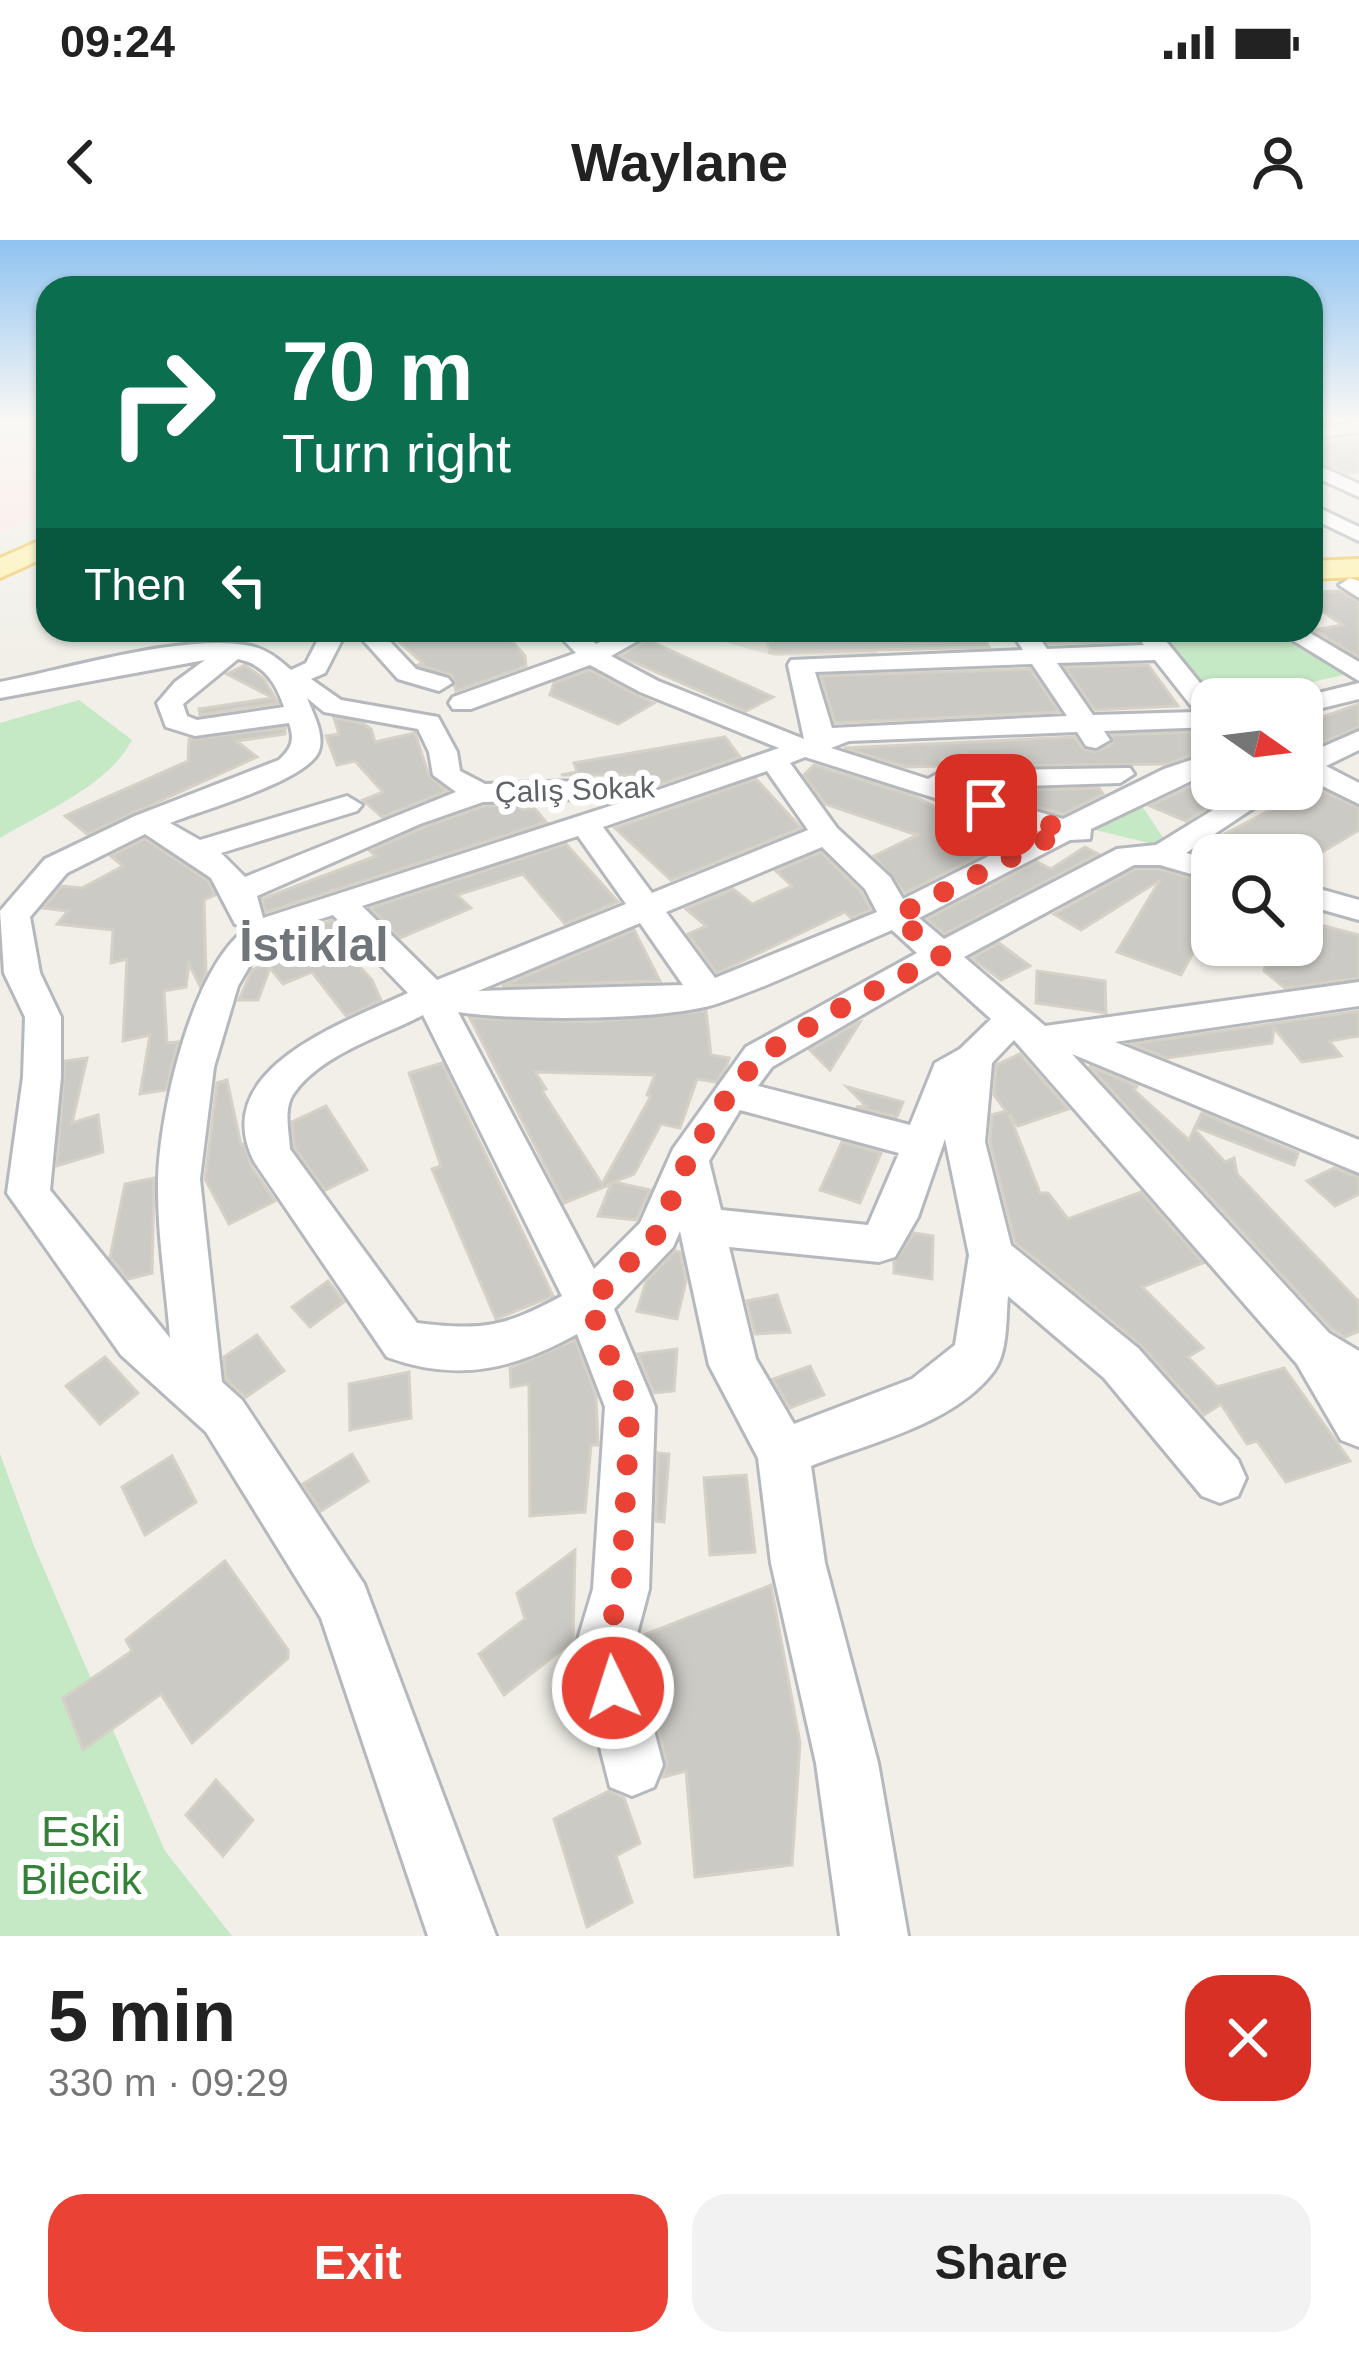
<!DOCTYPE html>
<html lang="en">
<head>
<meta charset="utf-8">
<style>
	body { margin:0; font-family:Arial,sans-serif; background:#f2f2f2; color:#222; height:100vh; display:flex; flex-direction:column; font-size:45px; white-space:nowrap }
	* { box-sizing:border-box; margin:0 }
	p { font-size:39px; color:#767676 }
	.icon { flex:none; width:66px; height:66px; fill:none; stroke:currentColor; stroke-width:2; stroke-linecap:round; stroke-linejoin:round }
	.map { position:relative; height:1696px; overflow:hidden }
	.side { display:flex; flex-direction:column; background:#fff; flex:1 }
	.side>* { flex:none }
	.guide { position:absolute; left:36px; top:36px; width:1287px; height:366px; border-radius:36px; box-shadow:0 3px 9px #0004; background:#0b6e4f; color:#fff; overflow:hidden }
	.needle { width:78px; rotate:104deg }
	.fabs { position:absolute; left:1191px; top:438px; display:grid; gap:24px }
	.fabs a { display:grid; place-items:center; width:132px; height:132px; border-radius:24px; background:#fff; box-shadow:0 3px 9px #0004; font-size:60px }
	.pin { position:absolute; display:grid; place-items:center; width:102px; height:102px; color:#fff; margin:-51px; border-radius:24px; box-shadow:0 6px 18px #0006 }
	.me { position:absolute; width:132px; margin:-66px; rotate:356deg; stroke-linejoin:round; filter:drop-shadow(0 0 9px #0008) }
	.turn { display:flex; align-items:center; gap:42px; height:252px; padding:0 48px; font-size:54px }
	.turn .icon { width:156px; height:156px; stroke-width:2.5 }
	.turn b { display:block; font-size:84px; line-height:102px }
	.then { display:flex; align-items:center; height:114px; padding:0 48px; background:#0003; gap:24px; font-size:45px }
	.round { display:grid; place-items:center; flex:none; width:126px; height:126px; border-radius:36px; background:#f2f2f2 }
	.headline { display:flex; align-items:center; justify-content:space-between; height:204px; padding:0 48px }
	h1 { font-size:72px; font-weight:700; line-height:90px }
	.action { display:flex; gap:24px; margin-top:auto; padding:24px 48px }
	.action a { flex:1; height:138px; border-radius:36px; background:#ea4335; color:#fff; font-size:48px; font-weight:700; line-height:138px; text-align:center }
	.action a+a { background:#f2f2f2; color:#222 }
	.status { display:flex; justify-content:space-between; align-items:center; height:84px; padding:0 60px; background:#fff; direction:ltr }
	.status svg { height:33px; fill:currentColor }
	header { display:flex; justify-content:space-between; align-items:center; height:156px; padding:0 48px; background:#fff; font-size:54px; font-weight:700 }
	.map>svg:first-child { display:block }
	.education { fill:#e1ded6 }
	.medical { fill:#fce8e6 }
	.green { fill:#c5e8c5 }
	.building { fill:#cccac5; stroke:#d6d1c6; stroke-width:3; fill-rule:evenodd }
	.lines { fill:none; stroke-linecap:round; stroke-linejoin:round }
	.minor-casing { stroke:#b5b8bc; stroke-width:6 }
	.major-casing { stroke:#f2c960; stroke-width:6 }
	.minor { fill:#fff; fill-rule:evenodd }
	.major { fill:#fff2af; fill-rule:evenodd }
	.route { stroke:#ea4335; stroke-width:21; stroke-dasharray:0 37.8 }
	.labels { text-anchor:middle; stroke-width:12; stroke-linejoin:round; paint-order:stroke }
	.far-street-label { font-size:30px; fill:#5f6368; stroke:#fff }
	.near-park-label { font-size:42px; fill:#348238; stroke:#fff }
	.district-label { font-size:48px; font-weight:bold; fill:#70757a; stroke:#fff }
</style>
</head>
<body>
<div class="status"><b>09:24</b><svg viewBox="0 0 49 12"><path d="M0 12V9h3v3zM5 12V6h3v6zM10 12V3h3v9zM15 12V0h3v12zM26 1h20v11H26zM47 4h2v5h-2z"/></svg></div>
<header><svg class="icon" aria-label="back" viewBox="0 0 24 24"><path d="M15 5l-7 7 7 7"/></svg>Waylane<svg class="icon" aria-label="person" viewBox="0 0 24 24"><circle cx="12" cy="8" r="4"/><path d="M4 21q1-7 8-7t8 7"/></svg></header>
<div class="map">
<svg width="1359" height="1696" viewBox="0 0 1359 1696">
	<rect width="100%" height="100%" fill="#f1efe8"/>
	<!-- education -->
	<path class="education" d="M683,390H874L877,414L775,416Z"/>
	<!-- medical -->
	<path class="medical" d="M0,198L48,203V284L26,280L0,292Z"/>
	<!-- green -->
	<g class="green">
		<path d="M1150,390H1281L1352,433L1237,459H1212Z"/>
		<path d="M79,460L132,500C108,546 43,572 0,598V483Z"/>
		<path d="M1142,566L1170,608L1083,587Z"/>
		<path d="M0,1214L34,1306L165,1611L232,1696H0Z"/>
	</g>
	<!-- building -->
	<g class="building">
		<path d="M1359,199V232L1347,234L1311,218V205Z"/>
		<path d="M1339,351L1359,362V417L1314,390L1343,385L1311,364V352Z"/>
		<path d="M385,390H502L525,416L526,426L456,451L452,435L418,425L423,423Z"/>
		<path d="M765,390H981L989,407L770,413Z"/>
		<path d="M1039,390H1122L1130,401L1049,404Z"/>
		<path d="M648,400L711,429L773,457L746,471L620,416Z"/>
		<path d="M245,425L264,439L278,463L200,475L199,469L273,458L227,434Z"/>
		<path d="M1148,425L1178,466L1095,470L1065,427Z"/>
		<path d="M1030,429L1059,472L835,483L821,436Z"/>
		<path d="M590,430L638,456L654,463L618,484L550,455L554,443Z"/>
		<path d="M1359,464V487L1302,511V484Z"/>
		<path d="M334,478L364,484L371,489L375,502L415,493L429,536L447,551L382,577L363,560L383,552L355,521L337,525L326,496L339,494Z"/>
		<path d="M285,488V494L236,501L257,517L87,594L65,576L188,521L189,499Z"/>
		<path d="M1190,492L1205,511L1166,524L988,526L984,518H940L942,526L906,527L844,508L1075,497L1082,508L1095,512L1112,504V495Z"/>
		<path d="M725,497L740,517L658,545L654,538L643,535H561L577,532L574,523Z"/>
		<path d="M814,525L914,556L1003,604L905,653L874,616L917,595L825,564L804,535Z"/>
		<path d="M1212,536L1215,563L1186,581L1150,566Z"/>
		<path d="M756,539L801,588L671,640L615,588Z"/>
		<path d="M1314,547L1359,568V590L1302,624V615H1249L1217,598Z"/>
		<path d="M1099,548L1103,554L1063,574L1006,558L1003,551Z"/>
		<path d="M516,565L523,570L534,568L546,582L266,672L262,659L376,616L370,611L422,588L484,566Z"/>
		<path d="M145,599L208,641L215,655L204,660L206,733L200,746L189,724L186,747L164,751L167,803L178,802L166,850L140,854L150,795L123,801L127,719L111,723L113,690L57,684L68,671L43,668L62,646L82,648L123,626L111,616Z"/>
		<path d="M566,604L618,662L565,684L523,634L457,655L471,668L400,698L370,668Z"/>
		<path d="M1085,607L1098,614L945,694L927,679L1037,622L1051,629Z"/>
		<path d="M821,612L861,652L871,670L851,678L845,672L717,733L688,694L706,686L686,669L733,649L752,664L792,646L776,631Z"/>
		<path d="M1135,629H1159L1212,644V677L1181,735L1117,712L1160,640L1081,690L1054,674Z"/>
		<path d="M332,680L351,700L340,705L372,740L381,760L346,776L312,732L283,744L270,728L258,760H239L252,730L290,714L282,701Z"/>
		<path d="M1302,680L1359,695V738L1285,748L1264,731L1270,705H1302Z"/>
		<path d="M634,690L660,741L502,746Z"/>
		<path d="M999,703L1030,726L1001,740L972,718Z"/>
		<path d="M1037,731L1105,741L1106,773L1036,763Z"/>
		<path d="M706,771L711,815L729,818L727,825L716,842L697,839L680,888L661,884L634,934L614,942L650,950L636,980L598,976L611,944L564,963L470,778L591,782ZM535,832L655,835L647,855L651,856L602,944L542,851L546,849Z"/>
		<path d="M1359,771V796L1329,801L1341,816L1302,822L1274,788L1272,803L1167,818L1132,804Z"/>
		<path d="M860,782L830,830L810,810L857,783Z"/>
		<path d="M1020,814L1068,869L1018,886L1009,874L1040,953H1048L1068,979L1141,952L1203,1023L1142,1047L1203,1108L1188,1117L1217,1147L1284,1128L1350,1221L1286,1242L1257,1201L1247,1204L1221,1164L1204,1175L1141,1105L1015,1002L990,902L992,875L1006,871L994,855L996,825Z"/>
		<path d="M87,818L72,883L98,875L103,912L57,926L65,821Z"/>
		<path d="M442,823L553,1056L496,1079L432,929L441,926L409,833Z"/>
		<path d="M1089,826L1137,846L1134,850L1189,900L1194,889L1225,922L1234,918L1237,934L1359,1062V1091L1345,1097L1332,1089Z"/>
		<path d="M227,840L241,905L244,904L251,926L275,961L229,984L205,939L217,843Z"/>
		<path d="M847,847L903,862L897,877L856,867L866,866Z"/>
		<path d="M326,866L367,930L325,950L294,907L292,882Z"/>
		<path d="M1202,873L1298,913L1294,925L1195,887Z"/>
		<path d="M842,902L881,913L860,963L820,950Z"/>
		<path d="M1334,928L1359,937V954L1335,966L1307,941Z"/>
		<path d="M154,938L152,1033L128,1039L110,1017L125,944Z"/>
		<path d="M914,993L933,996L932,1039L894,1033V1022Z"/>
		<path d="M675,1011L680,1012L686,1041L677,1079L637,1071L646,1042Z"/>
		<path d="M328,1041L344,1062L310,1087L292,1067Z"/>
		<path d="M777,1055L790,1092L755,1094L747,1061Z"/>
		<path d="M257,1095L284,1131L246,1157L226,1140L224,1117Z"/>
		<path d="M575,1100L596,1156L598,1205H591L585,1272L530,1276L529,1144L511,1147L510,1128Z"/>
		<path d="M677,1109L674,1151L654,1153L638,1114Z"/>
		<path d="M105,1117L138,1153L100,1184L66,1146Z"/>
		<path d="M810,1126L824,1155L790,1168L773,1139Z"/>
		<path d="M409,1132L411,1178L350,1190L349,1144Z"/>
		<path d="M658,1213L669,1214L664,1282L656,1281Z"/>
		<path d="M352,1214L368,1241L321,1271L303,1244Z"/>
		<path d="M172,1216L196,1262L145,1295L122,1247Z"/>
		<path d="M746,1235L755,1312L710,1315L704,1238Z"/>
		<path d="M575,1310L573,1401L504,1455L479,1414L525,1379L517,1353Z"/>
		<path d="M225,1321L288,1410V1418L192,1503L161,1454L83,1510L63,1458L132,1411L126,1400Z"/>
		<path d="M771,1345L800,1503L792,1625L695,1637L686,1531L663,1537L667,1524L638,1409L641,1396Z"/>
		<path d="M216,1540L253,1580L223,1616L186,1575Z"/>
		<path d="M609,1551L624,1558L640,1603L616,1616L632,1662L587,1687L554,1579Z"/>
	</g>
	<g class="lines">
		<defs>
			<g id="minor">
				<path d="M1359,182V192L1311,199V189Z"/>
				<path d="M1311,222L1359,244V257L1311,235Z"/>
				<path d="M1311,264L1359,287V301L1311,278Z"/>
				<path d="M1350,338L1359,341V358L1339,345Z"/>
				<path d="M323,390H347L325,433L311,439L341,460L438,477L457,512L460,531L485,544L643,539L653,542L655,551L779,508L640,452L590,425L471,469H453L449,463L453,457L576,413L554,390H580L596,404L626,390H657L611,416L658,441L804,499L788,425L791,420L1023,410L1010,390H1034L1047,409L1144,405L1136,394L1139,390H1157L1213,459L1212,487L1104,491L1110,500L1096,508L1086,506L1077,492L849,501L831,508L928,539L942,531L1130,528L1134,534L1120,543L957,548L1063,579L1164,529L1212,513V531L1091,589L1090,599L1070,600L919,678L944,699L1117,609L1156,605L1247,549H1282L1186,613L1212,620V640L1160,625H1134L964,717L1045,786L1359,742V766L1115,802L1359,900V933L1072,814L1329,1093L1359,1111V1207L1341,1200L1297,1124L1014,800L992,823L985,902L1011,1005L1138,1108L1238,1220L1246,1238L1238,1256L1220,1263L1202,1256L1104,1138L1008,1056C1006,1078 1008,1112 994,1131C955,1184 869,1203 811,1226L825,1323L878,1523L908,1696H840L816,1523L771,1323L758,1218L709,1125L680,991L673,1007L614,1069L655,1167L649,1349L633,1409L663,1525L654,1547L632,1556L610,1547L575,1409L593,1349L605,1167L577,1094C514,1129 458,1143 387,1117L255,923C205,829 346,782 408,753L333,675L295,687L257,713L238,746L214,827L200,939L222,1142L242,1160L364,1344L496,1696H428L321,1378L206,1192L121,1115L7,953L23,837L25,777L4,733L0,671L45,619L135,576L279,520C292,508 295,500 289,483L195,496L166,487L157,463L175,442L205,420L0,458V442C66,429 188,392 251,406C268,410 278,419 291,430L306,423ZM238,419C264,424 276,443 284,467L197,480L187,476L183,464ZM1155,420L1196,472L1093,475L1057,423ZM1032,424L1067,476L832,488L815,432ZM307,458L324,472L418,489L429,512L433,535L456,552L245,637L221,613L357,571L362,565L347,556L200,600L170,583C202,570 303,542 318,513C326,496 313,474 307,458ZM805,517L1039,591L903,659L890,637L837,588L790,523ZM767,531L808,590L652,653L603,587ZM638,557L263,678L257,656L420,584L483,562ZM145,594L211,638L235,684L249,687C192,724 159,874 158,941C157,993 166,1046 170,1098L50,950L61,837V777L40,733L30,677L67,633ZM578,596L626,664L437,740L362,666ZM822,607L865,649L877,672L715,738L666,672ZM640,683L683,745L478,751ZM892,690L917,713L746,807L673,909L640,983L594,1029L458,772C515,781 667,781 719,763C778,743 835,714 892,690ZM938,731L991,779L960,809L935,823L910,885L758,846L772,827ZM423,775L562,1056C504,1087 483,1091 417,1083L290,909C289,891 283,868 294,853C321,814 383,796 423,775ZM740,870L899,913L868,985L721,970L709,921ZM945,899L969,1015L955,1105L912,1139L794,1184L756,1119L729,1007L879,1022L895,1017L918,977Z"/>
				<path d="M354,390H379L416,429L448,438L452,443L439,451L398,439Z"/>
				<path d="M1276,390H1305L1359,422V441Z"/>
				<path d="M1359,443V459L1302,473V459H1294Z"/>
				<path d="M1359,491V510L1326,526L1359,543V564L1302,536V516Z"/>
				<path d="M1302,644L1359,660V680L1302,664Z"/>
			</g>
			<g id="major">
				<path d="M48,297V316L0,338V318Z"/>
				<path d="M1359,319V337L1311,339V321Z"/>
			</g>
		</defs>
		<!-- minor casing -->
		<use href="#minor" class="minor-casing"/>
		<!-- major casing -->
		<use href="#major" class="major-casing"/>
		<!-- minor -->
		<use href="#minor" class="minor"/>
		<!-- major -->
		<use href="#major" class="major"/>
	</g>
	<!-- sky -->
	<linearGradient id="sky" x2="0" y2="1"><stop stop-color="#8fc3f1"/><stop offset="0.43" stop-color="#f9f8f5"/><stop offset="1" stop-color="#f9f8f5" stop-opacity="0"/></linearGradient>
	<rect width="1359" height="419" fill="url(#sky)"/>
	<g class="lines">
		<!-- route -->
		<path class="route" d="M613,1448L604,1409L621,1349L630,1167L589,1064L657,994L688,920L723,863L759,817L833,772L941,716L896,676L1065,590L986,565"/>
	</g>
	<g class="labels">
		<!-- far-street labels -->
		<g class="far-street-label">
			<text transform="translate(575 550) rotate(-2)" y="10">Çalış Sokak</text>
		</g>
		<!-- near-park labels -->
		<g class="near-park-label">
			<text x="81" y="1606">Eski<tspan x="81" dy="48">Bilecik</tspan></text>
		</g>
		<!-- district labels -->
		<g class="district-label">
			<text x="314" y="721">İstiklal</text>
		</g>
	</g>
</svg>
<div class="fabs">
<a><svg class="needle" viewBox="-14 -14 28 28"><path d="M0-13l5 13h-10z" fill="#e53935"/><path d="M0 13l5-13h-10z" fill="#767676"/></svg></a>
<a><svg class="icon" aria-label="search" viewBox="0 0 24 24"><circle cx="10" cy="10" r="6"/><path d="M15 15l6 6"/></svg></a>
</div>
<div class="pin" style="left:986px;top:565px;background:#d93025"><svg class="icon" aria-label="arrive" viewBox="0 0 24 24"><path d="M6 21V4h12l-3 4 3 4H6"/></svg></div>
<svg class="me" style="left:613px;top:1448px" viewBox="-20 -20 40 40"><circle r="17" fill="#ea4335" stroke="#fff" stroke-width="3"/><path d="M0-11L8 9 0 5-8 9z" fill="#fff"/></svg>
<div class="guide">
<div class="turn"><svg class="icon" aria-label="right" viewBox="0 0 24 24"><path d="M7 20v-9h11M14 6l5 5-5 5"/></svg><div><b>70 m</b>Turn right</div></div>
<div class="then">Then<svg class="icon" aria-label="left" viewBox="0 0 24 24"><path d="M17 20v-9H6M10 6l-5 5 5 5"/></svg></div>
</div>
</div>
<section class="side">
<div class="headline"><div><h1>5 min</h1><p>330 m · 09:29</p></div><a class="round" style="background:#d93025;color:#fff"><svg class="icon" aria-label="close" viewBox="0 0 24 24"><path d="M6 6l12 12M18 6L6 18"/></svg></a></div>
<div class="action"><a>Exit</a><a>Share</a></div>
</section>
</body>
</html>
